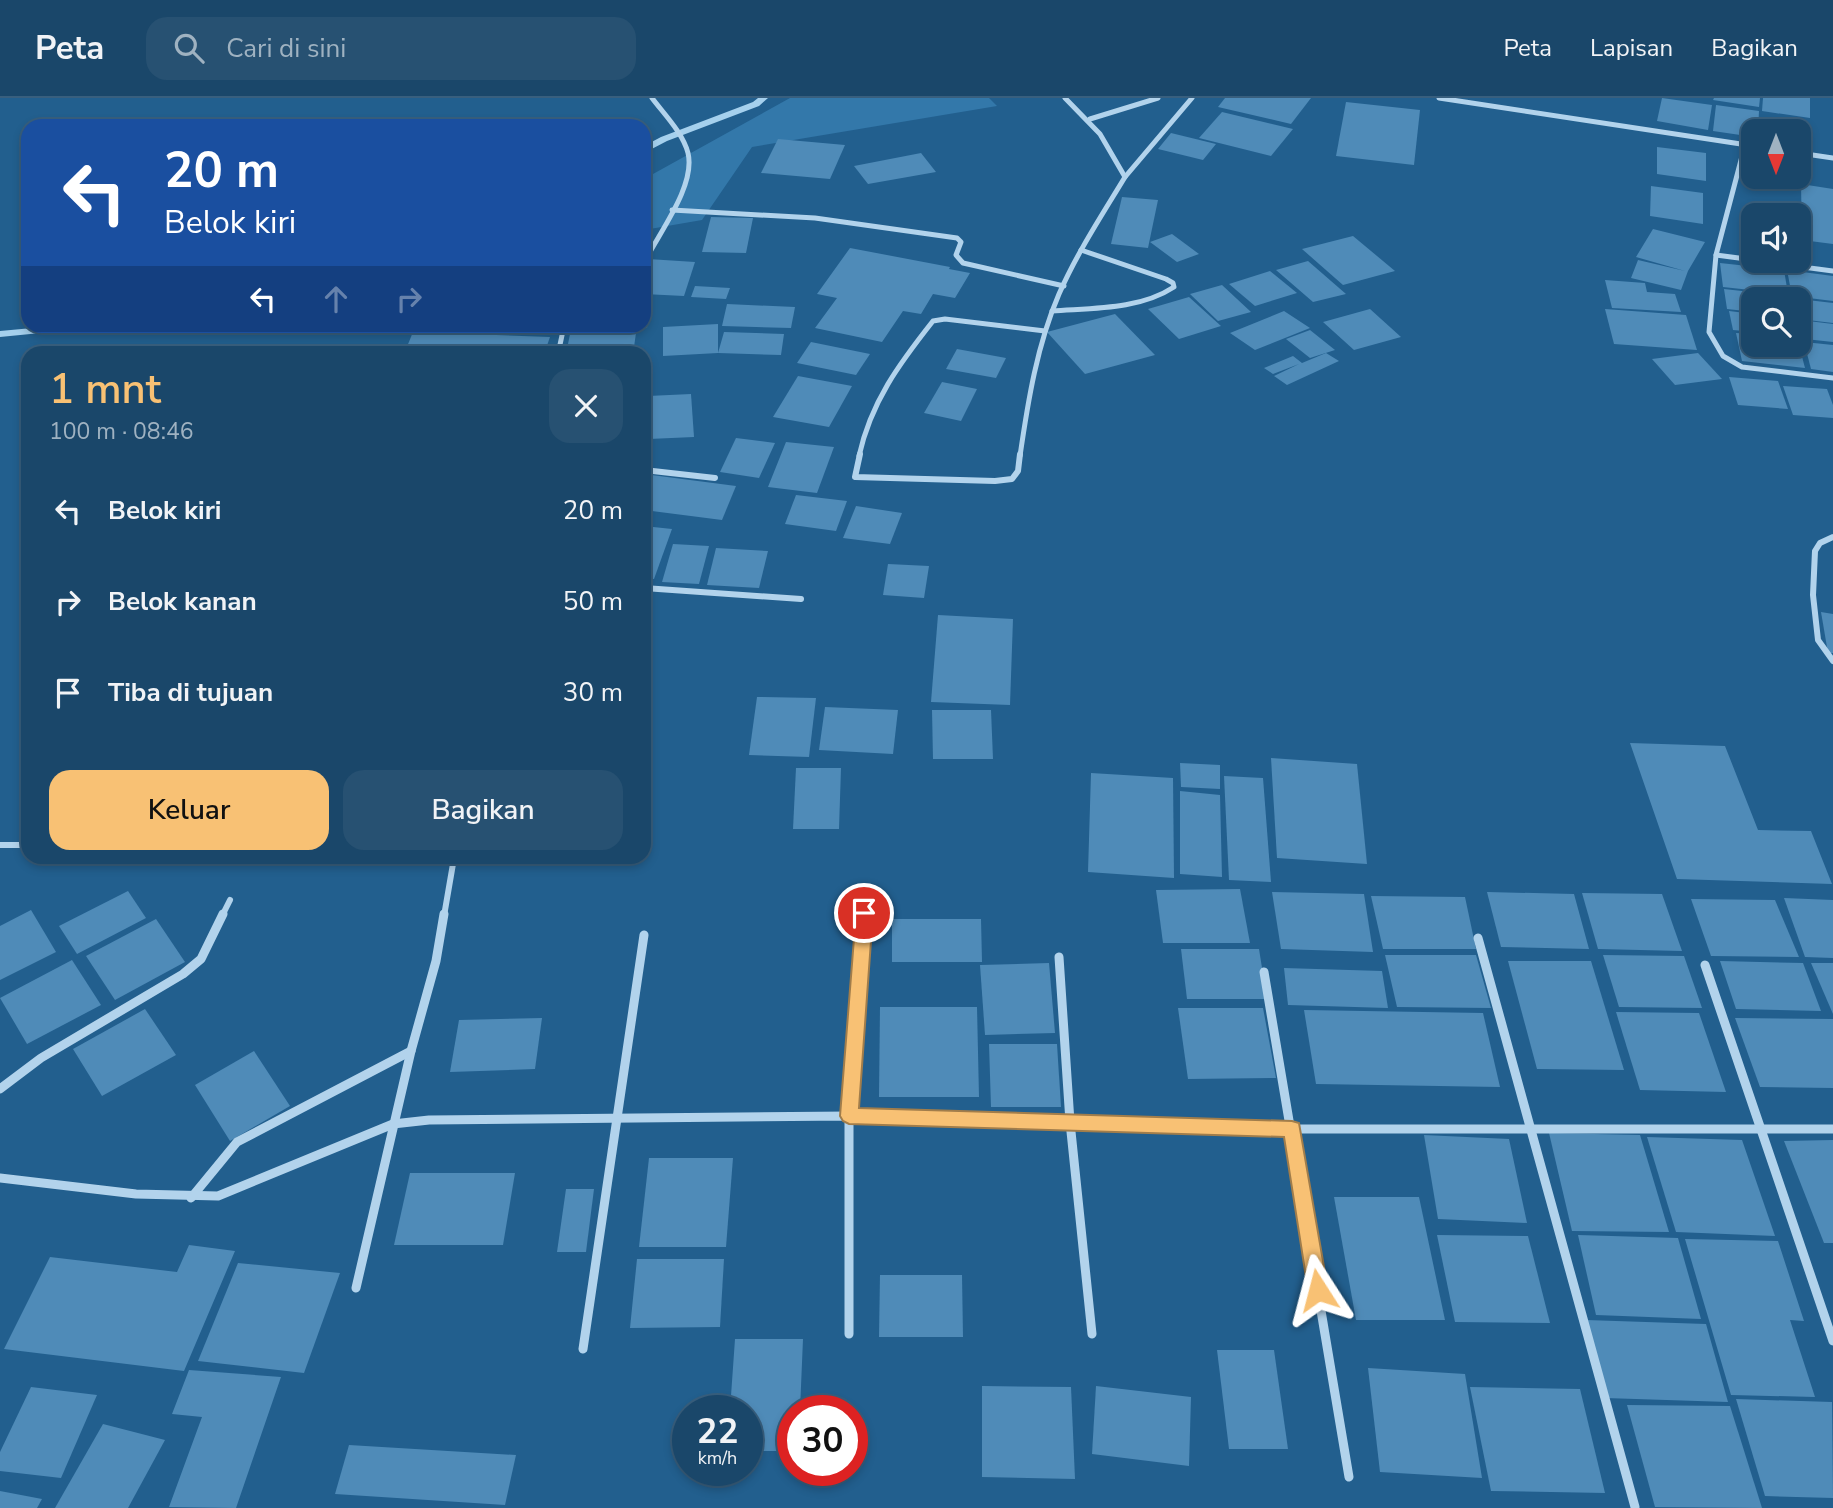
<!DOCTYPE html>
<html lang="id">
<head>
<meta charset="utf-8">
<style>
	body { margin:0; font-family:"Nunito Sans",sans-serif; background:#275172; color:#f1f3f6; height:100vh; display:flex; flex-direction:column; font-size:26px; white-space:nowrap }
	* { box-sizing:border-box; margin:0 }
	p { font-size:23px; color:#9fb2c1 }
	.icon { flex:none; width:38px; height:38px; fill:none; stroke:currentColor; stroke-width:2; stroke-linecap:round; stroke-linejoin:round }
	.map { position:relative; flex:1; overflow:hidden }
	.sheet { position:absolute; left:21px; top:248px; width:630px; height:518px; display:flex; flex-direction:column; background:#1a476a; border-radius:21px; box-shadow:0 4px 10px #0003,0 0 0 2px #385f7e }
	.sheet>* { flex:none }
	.hud { position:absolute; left:21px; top:21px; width:630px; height:214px; border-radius:21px; box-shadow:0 4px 10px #0003,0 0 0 2px #385f7e; background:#1a4fa0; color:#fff; overflow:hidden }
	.needle { width:46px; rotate:180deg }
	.controls { position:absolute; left:1741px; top:21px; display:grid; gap:14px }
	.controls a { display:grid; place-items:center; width:70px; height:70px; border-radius:14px; background:#1a476a; box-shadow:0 4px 10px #0003,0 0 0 2px #385f7e; font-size:35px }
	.speed { position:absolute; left:672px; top:1297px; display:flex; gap:14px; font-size:35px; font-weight:700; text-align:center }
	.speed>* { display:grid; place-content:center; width:91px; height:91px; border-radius:50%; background:#1a476a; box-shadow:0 4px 10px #0003,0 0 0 2px #385f7e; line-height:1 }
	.speed small { font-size:18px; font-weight:400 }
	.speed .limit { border:10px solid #d22; background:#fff; color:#111 }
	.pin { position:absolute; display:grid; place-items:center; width:60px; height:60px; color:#fff; margin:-30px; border:4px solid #fff; border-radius:50%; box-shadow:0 2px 7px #0007 }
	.me { position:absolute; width:77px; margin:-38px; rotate:351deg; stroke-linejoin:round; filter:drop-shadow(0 0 5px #0008) }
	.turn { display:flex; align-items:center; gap:24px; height:147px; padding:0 28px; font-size:32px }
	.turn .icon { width:91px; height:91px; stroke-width:2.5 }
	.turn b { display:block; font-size:49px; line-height:60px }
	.lanes { display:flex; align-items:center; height:66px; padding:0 28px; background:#0003; justify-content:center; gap:35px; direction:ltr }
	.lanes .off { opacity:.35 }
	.round { display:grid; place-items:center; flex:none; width:74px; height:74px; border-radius:21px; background:#275172 }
	.overview { display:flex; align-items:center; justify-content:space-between; height:119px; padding:0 28px }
	h1 { font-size:42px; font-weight:600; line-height:52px; color:#f8c174 }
	.primary-button { display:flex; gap:14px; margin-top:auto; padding:14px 28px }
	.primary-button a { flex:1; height:80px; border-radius:21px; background:#f8c174; color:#111; font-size:28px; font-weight:600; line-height:80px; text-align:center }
	.primary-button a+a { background:#275172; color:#f1f3f6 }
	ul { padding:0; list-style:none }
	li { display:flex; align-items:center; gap:21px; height:91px; padding:0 28px }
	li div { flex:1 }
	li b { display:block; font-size:26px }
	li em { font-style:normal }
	header { display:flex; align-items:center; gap:42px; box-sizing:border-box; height:98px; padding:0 35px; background:#1a476a; border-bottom:2px solid #385f7e }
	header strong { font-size:33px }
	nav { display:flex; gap:38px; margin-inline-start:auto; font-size:24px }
	.search { width:490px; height:63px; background:#275172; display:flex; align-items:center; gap:18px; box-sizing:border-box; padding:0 24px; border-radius:21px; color:#9fb2c1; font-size:26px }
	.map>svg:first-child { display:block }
	.green { fill:#3378aa }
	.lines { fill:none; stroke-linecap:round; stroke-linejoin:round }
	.stream { fill:#a5d0ed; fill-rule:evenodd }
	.building { fill:#4f8bb8 }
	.street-far2 { stroke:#b2d3ec; stroke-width:5 }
	.street-far1 { stroke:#b2d3ec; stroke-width:6 }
	.street { stroke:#b2d3ec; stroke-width:9 }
	.route { fill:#f8c174; stroke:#a17d4b; stroke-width:2 }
</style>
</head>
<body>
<header>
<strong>Peta</strong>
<div class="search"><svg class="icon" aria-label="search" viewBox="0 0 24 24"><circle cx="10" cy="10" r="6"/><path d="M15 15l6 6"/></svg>Cari di sini</div>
<nav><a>Peta</a><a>Lapisan</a><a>Bagikan</a></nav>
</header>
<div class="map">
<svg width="1833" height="1410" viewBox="0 0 1833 1410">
	<rect width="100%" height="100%" fill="#225f8e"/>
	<!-- green -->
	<path class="green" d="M790,0H989L997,8L752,49L702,122L644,132V81Z"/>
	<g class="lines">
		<!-- stream -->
		<g class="stream">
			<path d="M758,0H768L759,8L667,43L644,55V48L661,39L753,4Z"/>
			<path d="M54,228H86L81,231L0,239V233Z"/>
		</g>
	</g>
	<!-- building -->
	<g class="building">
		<path d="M1225,0H1311L1291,26L1218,9Z"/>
		<path d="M1662,0L1712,7L1708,32L1657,23Z"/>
		<path d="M1714,0H1760L1759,9L1713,2Z"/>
		<path d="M1763,0H1810V20L1762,13Z"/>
		<path d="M1346,4L1420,12L1414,67L1336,58Z"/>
		<path d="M1716,7L1759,13L1758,33H1754V39L1713,33Z"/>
		<path d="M1222,14L1293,31L1271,58L1199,40Z"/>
		<path d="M1171,35L1216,46L1203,62L1158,51Z"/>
		<path d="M778,41L845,47L830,81L761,75Z"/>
		<path d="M1657,49L1706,55V83L1657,76Z"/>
		<path d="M921,55L936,74L868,86L854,68Z"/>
		<path d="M1801,86L1833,91V146L1802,142Z"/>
		<path d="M1651,88L1703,95V126L1650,118Z"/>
		<path d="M1122,99L1158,102L1148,150L1111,146Z"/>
		<path d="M711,119L753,120L746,155L702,154Z"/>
		<path d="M1653,131L1705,144L1688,173L1681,192L1631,180L1638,162L1685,173L1636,159Z"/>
		<path d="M1172,136L1199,156L1177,164L1150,144Z"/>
		<path d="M1353,138L1395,173L1343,187L1302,151Z"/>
		<path d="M850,150L950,169L949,171L970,175L955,200L933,196L921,216L903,213L882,244L815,230L837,200L817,196Z"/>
		<path d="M648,161L695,164L684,198L644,196V173Z"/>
		<path d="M1308,163L1346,196L1313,204L1276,172Z"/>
		<path d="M1720,165L1784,172L1788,196L1723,189Z"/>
		<path d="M1787,172L1833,178V203L1792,198Z"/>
		<path d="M1270,173L1297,195L1255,208L1229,186Z"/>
		<path d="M1605,182L1645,185L1647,194L1675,196L1681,214L1612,210Z"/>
		<path d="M1222,187L1251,214L1218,223L1190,196Z"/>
		<path d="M695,188L730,190L726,201L691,199Z"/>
		<path d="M1724,191L1787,198L1788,201H1754V214L1727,211Z"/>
		<path d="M1189,199L1221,228L1179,241L1148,211Z"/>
		<path d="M1799,201L1833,205V225L1799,221Z"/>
		<path d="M727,206L795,209L791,230L722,228Z"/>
		<path d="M1370,211L1401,239L1354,252L1323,224Z"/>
		<path d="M1605,211L1686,217L1697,252L1614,246Z"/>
		<path d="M1284,213L1310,230L1255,252L1230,235Z"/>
		<path d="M1729,213L1754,216V234L1733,232Z"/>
		<path d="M644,214H650L647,230H609V228H644Z"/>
		<path d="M1115,216L1155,257L1085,276L1047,234Z"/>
		<path d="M1800,222L1833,226V244L1805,241Z"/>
		<path d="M718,226V255L724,234L784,236L781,257L718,255L663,258V229Z"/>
		<path d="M1310,232L1335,252L1310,260L1286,241Z"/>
		<path d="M413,234L550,239L544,256H404Z"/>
		<path d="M636,235L633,256H566L570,236Z"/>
		<path d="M1736,235L1754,236V247H1799L1805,270L1742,263Z"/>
		<path d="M811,244L870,256L856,277L797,265Z"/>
		<path d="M1804,244L1833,247V274L1811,271Z"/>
		<path d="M957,251L1006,260L996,280L946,271Z"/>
		<path d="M1326,255L1339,263L1287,287L1274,278L1299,266L1273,276L1264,270L1293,258L1302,265Z"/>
		<path d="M1698,255L1722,281L1675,287L1652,261Z"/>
		<path d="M798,278L852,288L829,329L773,319Z"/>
		<path d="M1729,279L1778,283L1788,311L1738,307Z"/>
		<path d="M942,284L977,291L961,323L924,315Z"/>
		<path d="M1783,288L1827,291L1833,307V320L1793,317Z"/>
		<path d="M691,296L694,339L649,341L648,298Z"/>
		<path d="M736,340L775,345L759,380L720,374Z"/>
		<path d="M786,344L834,349L817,395L768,389Z"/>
		<path d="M644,376L736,388L722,422L644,412Z"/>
		<path d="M796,397L847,403L836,433L785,426Z"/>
		<path d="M856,408L902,415L890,446L843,440Z"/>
		<path d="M644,428L672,431L654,481L644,480Z"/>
		<path d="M673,446L709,448L699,486L662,484Z"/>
		<path d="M716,450L768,453L759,490L707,487Z"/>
		<path d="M888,466L929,468L924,500L883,497Z"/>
		<path d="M1821,514L1833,516V555H1828Z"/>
		<path d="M938,517L1013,521L1010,607L931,604Z"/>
		<path d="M757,599L816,600L809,659L749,657Z"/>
		<path d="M825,609L898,612L893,656L819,652Z"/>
		<path d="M932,612H991L993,661H933Z"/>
		<path d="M1630,645L1725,648L1758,732L1811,733L1832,786L1677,781Z"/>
		<path d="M1271,660L1357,666L1367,766L1277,760Z"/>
		<path d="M1180,665L1220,667V691L1181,689Z"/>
		<path d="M796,670H841L839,731H793Z"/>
		<path d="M1091,675L1173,680L1174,780L1088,774Z"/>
		<path d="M1224,678L1263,680L1271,784L1229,782Z"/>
		<path d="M1180,693L1220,697L1222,779L1180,776Z"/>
		<path d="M1240,791L1250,845H1163L1156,792Z"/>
		<path d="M128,793L146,820L77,856L59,828Z"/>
		<path d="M1272,794L1364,796L1373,854L1281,851Z"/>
		<path d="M1487,794L1574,796L1589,851L1501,849Z"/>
		<path d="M1582,795L1662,796L1682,853L1598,851Z"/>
		<path d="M1371,798L1465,799L1476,851H1383Z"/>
		<path d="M1784,800L1833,802V860L1805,859Z"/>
		<path d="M1691,801L1775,802L1799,859L1711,858Z"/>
		<path d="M31,812L56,854L0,882V828Z"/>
		<path d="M156,821L185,864L115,902L86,858Z"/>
		<path d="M892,821H981L982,864H892Z"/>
		<path d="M1181,851H1259L1267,901H1187Z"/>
		<path d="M1385,857H1476L1491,910L1397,909Z"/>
		<path d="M1603,857L1684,858L1702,910L1619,909Z"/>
		<path d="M72,862L101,907L27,946L0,900Z"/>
		<path d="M1508,863H1591L1624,972L1537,971Z"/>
		<path d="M1720,863L1803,865L1821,913L1736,911Z"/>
		<path d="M1049,865L1055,935L985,937L980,867Z"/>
		<path d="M1811,865H1833V916Z"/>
		<path d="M1284,870L1382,873L1388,910L1288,907Z"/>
		<path d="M880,909H977L979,999H879Z"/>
		<path d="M1178,910H1263L1276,980L1188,981Z"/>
		<path d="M145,911L176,957L102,998L73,951Z"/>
		<path d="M1304,912L1483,915L1500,989L1316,986Z"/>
		<path d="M1616,914L1699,915L1726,994L1640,992Z"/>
		<path d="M542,920L535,971L450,974L459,922Z"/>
		<path d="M1735,920L1833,921V990L1760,989Z"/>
		<path d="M989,946H1057L1061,1009H991Z"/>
		<path d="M254,953L290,1008L230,1043L195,987Z"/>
		<path d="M1549,1035L1640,1037L1669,1134L1572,1133Z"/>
		<path d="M1424,1037L1509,1041L1527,1125L1438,1121Z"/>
		<path d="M1647,1039L1742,1042L1775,1138L1676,1134Z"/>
		<path d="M1833,1042V1145H1824L1784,1043Z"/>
		<path d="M649,1060H733L726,1149H639Z"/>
		<path d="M410,1075H515L503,1147H394Z"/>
		<path d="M566,1091H594L586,1154H557Z"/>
		<path d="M1334,1099H1419L1445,1222H1356Z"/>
		<path d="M1437,1137L1528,1138L1550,1225L1455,1224Z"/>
		<path d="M1578,1137L1678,1140L1701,1221L1596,1217Z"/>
		<path d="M1685,1141L1778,1143L1804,1223L1790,1222L1815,1299L1731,1297Z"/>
		<path d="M189,1147L235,1153L184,1273L4,1251L50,1159L177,1174Z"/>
		<path d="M637,1161H724L720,1229L630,1230Z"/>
		<path d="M238,1165L340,1175L304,1275L198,1263Z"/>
		<path d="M880,1177H962L963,1239H879Z"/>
		<path d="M1586,1222L1706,1226L1728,1304L1605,1300Z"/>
		<path d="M735,1241H803L800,1312H793V1353H747V1312H730Z"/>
		<path d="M1217,1252H1274L1288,1351H1229Z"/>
		<path d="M1368,1270L1465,1276L1482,1380L1380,1374Z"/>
		<path d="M189,1272L281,1279L236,1410L169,1409L202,1319L172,1316Z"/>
		<path d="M982,1288L1071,1289L1075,1381L982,1379Z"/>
		<path d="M1096,1288L1191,1299L1189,1368L1092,1356Z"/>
		<path d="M31,1289L97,1297L61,1380L0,1373V1354Z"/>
		<path d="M1470,1289L1580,1291L1605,1395L1491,1393Z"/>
		<path d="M1736,1301L1832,1304L1833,1400L1765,1398Z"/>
		<path d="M1627,1307L1730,1308L1762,1410L1655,1409Z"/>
		<path d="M103,1326L165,1342L128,1410H55Z"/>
		<path d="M349,1347L516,1357L505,1407L335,1396Z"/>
		<path d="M0,1393L42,1401L37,1410H0Z"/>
	</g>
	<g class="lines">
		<!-- street-far2 -->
		<g class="street-far2">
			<path d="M1439,0L1754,48"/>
			<path d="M1090,21L1158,0"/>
			<path d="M1745,47L1716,157L1709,234L1723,258L1742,269L1833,280"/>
			<path d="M1799,55L1833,60"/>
			<path d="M1125,79L1192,0"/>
			<path d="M672,112L815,120L957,140L961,144L956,157L963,165L1064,188"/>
			<path d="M1716,157L1754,162"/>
			<path d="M1758,163L1833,173"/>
			<path d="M644,165C658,136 696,88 688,55C683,35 664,16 652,0"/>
			<path d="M1052,213C1092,210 1139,212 1174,189L1173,185L1166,181L1081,152"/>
			<path d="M558,256L564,228"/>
			<path d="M859,358C871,304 899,266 933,223L945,221L1045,233"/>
			<path d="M1020,358C1028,303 1037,247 1059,196C1077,155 1102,117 1125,79L1100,36L1065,0"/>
		</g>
		<!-- street-far1 -->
		<g class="street-far1">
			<path d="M860,356L855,379L995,383L1012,381L1018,373L1020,356"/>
			<path d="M644,372L715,380"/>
			<path d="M1833,439L1820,445L1815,453L1813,497L1818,542L1833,563"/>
			<path d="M644,490L801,501"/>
			<path d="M0,747H28"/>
			<path d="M222,818L230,802"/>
			<path d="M444,818L454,760"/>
			<path d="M864,818V815"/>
		</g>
		<!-- street -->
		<g class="street">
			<path d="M1478,840L1635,1409"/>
			<path d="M1059,859L1070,1024L1092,1236"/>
			<path d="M1705,867L1833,1243"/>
			<path d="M1264,874L1349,1379"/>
			<path d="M0,991L41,960L183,876L201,861L223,816"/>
			<path d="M0,1080L136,1096L218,1098L393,1026L429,1022L849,1018L1292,1031H1833"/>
			<path d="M191,1100L237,1044L411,953"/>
			<path d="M356,1190L411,953L436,863L444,816"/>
			<path d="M849,1236V1018L864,816"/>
			<path d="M583,1251L644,837"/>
		</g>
	</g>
	<!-- route -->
	<path class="route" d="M864,809L870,811L873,815L859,1010L1292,1023L1299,1025L1328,1192L1325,1198L1318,1201L1311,1198L1308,1192L1284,1039L849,1026L843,1023L840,1018L856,815L858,811Z"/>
</svg>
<div class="controls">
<a><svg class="needle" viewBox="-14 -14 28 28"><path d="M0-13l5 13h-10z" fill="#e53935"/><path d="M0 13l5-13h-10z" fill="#9fb2c1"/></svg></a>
<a><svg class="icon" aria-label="sound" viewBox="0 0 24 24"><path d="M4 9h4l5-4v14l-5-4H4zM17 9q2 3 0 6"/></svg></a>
<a><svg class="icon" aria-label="search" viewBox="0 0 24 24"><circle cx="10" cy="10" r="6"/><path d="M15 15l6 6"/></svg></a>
</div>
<div class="speed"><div>22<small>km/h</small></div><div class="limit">30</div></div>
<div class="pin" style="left:864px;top:815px;background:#d93025"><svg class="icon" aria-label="arrive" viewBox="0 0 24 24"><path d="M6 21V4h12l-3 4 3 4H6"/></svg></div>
<svg class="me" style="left:1318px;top:1192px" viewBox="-20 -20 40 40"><path d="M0-17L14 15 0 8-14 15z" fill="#f8c174" stroke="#fff" stroke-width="4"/></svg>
<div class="hud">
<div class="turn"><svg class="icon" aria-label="left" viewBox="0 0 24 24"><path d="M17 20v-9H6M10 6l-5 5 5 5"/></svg><div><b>20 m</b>Belok kiri</div></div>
<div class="lanes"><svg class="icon" aria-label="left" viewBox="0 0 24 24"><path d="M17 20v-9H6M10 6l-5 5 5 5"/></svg><svg class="icon off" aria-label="ahead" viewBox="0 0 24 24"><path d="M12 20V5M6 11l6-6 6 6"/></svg><svg class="icon off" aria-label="right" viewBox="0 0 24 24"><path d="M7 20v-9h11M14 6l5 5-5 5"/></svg></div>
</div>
<section class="sheet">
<div class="overview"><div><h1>1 mnt</h1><p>100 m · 08:46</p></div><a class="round"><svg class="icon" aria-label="close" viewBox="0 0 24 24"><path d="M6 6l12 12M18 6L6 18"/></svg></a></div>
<ul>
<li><svg class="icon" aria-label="left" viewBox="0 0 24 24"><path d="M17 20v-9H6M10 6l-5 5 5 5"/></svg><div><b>Belok kiri</b></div><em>20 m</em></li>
<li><svg class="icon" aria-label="right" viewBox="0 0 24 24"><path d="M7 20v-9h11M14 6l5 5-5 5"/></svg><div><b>Belok kanan</b></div><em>50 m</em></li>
<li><svg class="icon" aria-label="arrive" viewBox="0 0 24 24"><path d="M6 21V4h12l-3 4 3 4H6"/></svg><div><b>Tiba di tujuan</b></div><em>30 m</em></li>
</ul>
<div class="primary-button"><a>Keluar</a><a>Bagikan</a></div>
</section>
</div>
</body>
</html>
